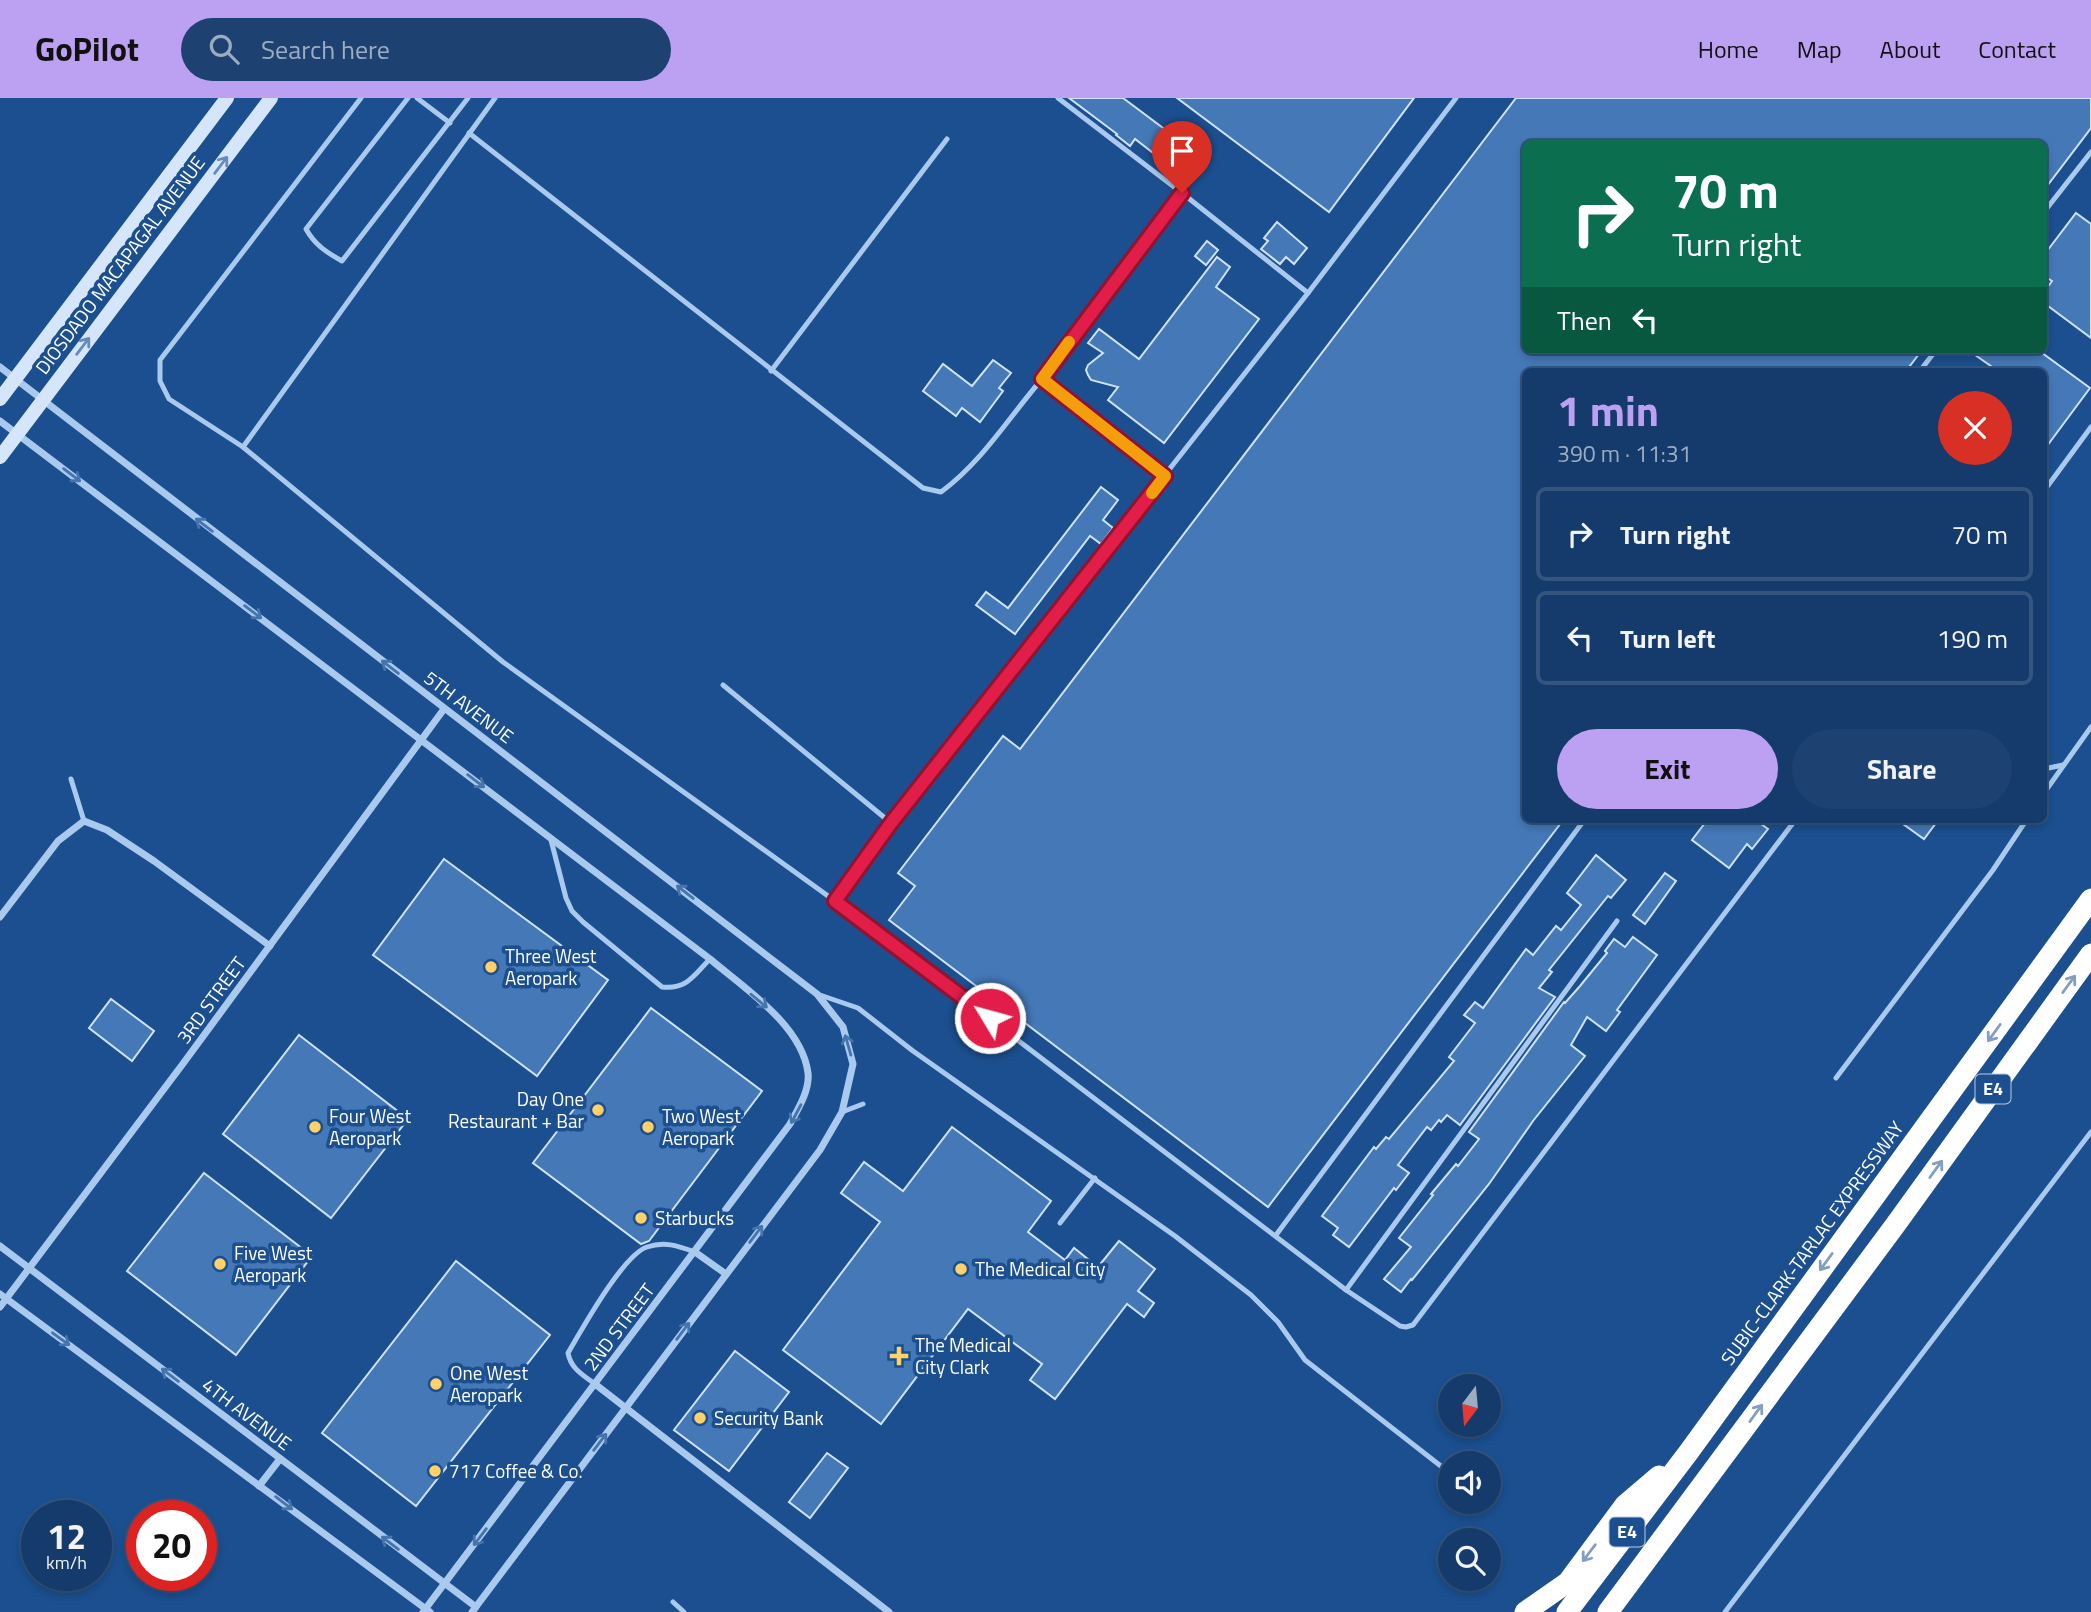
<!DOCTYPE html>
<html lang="en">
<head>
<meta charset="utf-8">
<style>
	body { margin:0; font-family:"Titillium Web",sans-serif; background:#1d4271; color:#f1f3f6; height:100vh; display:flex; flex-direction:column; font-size:26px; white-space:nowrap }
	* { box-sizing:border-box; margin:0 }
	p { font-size:23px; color:#9dadc1 }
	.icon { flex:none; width:38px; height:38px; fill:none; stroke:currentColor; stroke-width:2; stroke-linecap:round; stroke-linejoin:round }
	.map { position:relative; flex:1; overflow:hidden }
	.panel { position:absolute; left:1522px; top:270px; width:525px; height:455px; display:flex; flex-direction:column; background:#143b6b; border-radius:10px; box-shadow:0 4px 10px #0003,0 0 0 2px #33557e }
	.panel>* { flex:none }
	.top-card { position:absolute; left:1522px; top:42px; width:525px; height:214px; border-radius:10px; box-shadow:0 4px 10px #0003,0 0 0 2px #33557e; background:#0b6e4f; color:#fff; overflow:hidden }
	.needle { width:46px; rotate:196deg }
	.buttons { position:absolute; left:1438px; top:1276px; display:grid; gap:14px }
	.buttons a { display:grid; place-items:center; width:63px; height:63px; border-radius:50%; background:#143b6b; box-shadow:0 4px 10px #0003,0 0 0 2px #33557e; font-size:35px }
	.speed { position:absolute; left:21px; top:1402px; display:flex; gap:14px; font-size:35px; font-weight:700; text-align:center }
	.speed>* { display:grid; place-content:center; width:91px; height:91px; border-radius:50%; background:#143b6b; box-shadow:0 4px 10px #0003,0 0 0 2px #33557e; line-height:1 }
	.speed small { font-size:18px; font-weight:400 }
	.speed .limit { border:10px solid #d22; background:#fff; color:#111 }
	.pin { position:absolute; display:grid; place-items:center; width:60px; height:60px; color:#fff; margin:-72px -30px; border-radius:50% 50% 50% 0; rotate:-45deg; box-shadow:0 0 7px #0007 }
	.pin .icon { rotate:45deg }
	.me { position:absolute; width:77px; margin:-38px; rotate:307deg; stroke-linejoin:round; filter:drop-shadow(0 0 5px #0008) }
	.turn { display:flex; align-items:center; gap:24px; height:147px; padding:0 35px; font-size:32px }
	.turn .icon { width:91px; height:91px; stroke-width:2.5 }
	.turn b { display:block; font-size:49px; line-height:60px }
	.then { display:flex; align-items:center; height:66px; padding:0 35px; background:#0003; gap:14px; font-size:26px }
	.round { display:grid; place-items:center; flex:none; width:74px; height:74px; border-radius:37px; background:#1d4271 }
	.overview { display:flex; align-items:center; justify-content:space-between; height:119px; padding:0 35px }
	h1 { font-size:42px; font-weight:700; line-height:52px; color:#bca0f2 }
	.button { display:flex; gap:14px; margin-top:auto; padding:14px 35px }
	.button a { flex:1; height:80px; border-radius:42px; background:#bca0f2; color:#111; font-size:28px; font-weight:700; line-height:80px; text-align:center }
	.button a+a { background:#1d4271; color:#f1f3f6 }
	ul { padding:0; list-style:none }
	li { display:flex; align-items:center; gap:21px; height:94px; margin:0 14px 10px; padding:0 21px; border:4px solid #33557e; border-radius:10px }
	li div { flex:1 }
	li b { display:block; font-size:26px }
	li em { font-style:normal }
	header { display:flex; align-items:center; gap:42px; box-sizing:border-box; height:98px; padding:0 35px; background:#bca0f2; color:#111 }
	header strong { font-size:33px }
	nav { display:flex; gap:38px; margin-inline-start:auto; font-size:24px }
	.search { width:490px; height:63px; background:#1d4271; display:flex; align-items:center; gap:18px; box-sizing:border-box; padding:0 24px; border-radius:38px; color:#9dadc1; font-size:26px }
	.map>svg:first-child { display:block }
	.building { fill:#4478b7; stroke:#cfe3fa; stroke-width:2 }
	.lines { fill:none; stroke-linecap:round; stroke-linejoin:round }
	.lane { stroke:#a9c9ee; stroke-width:5 }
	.street { stroke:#a9c9ee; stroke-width:7 }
	.secondary { stroke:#d6e6fa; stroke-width:14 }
	.highway { stroke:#fff; stroke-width:21 }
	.oneway { stroke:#668bba }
	.oneway2 { stroke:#4674ac }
	.oneway3 { stroke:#829ec1 }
	.route-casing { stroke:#92132f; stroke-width:18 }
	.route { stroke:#e11d48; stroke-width:12 }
	.slow { stroke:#f59e0b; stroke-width:12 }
	.poi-dot { fill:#ffd166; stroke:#1b4f8f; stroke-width:2.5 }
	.labels { text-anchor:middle; stroke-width:7; stroke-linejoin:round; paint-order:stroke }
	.shield { fill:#1b4f8f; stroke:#bbcadd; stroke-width:2 }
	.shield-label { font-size:18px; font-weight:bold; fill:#fff }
	.street-label { font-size:19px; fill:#fff; stroke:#1b4f8f }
	.poi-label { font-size:19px; fill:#fff; stroke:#1b4f8f; text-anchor:start }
</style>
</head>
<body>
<header>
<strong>GoPilot</strong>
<div class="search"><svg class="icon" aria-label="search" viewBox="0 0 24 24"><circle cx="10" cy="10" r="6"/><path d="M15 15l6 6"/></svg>Search here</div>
<nav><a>Home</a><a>Map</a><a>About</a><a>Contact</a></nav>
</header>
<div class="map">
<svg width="2091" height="1514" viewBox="0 0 2091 1514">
	<rect width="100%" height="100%" fill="#1b4f8f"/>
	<!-- building -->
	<g class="building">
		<path d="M1069,0H1123L1195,54L1179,75L1135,41L1130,48L1116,37L1117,36Z"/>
		<path d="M1177,0H1414L1329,114Z"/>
		<path d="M1516,0H2091V30L2044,92V46H1526V252H1922L1906,273H1526V721H1564L1268,1109L889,822L915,788L898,775L1003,638L1020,651Z"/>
		<path d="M2076,115L2091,126V240L2044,205V194L2052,183L2044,178V157Z"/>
		<path d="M1277,124L1307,150L1294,166L1286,159L1280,166L1261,151L1268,143L1264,140Z"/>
		<path d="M1207,143L1218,152L1206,167L1195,158Z"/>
		<path d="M1217,159L1230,169L1216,189L1259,221L1164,345L1108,302L1118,289L1091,282L1088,277L1086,272L1088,267L1103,255L1088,245L1099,231L1139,261Z"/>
		<path d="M1968,252H2038L2090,290L2044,352V273H1998Z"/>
		<path d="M993,262L1011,275L999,290L1003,293L980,324L962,310L956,318L923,293L943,266L972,288Z"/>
		<path d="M1101,389L1118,402L1103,422L1113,430L1101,446L1090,438L1015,536L976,507L986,494L1008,510Z"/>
		<path d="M1708,721H1754L1768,731L1752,751L1747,746L1729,770L1692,742Z"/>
		<path d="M1896,721H1939L1924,741Z"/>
		<path d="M1596,757L1626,782L1611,800L1608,798L1549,872L1552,874L1539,890L1555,899L1460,1027L1447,1017L1441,1024L1439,1022L1431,1032L1427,1029L1398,1067L1409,1075L1396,1092L1394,1090L1349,1149L1333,1137L1338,1130L1322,1118L1374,1049L1376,1051L1386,1039L1389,1041L1454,963L1449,959L1475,925L1464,917L1475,904L1483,910L1526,851L1533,857L1556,828L1561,832L1581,807L1567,795Z"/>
		<path d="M444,761L608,882L537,978L373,857Z"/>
		<path d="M1665,775L1676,783L1645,826L1633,817Z"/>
		<path d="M1633,839L1657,857L1617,912L1620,914L1606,933L1587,919L1571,947L1585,958L1533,1023L1489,1086L1412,1182L1411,1181L1401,1194L1384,1181L1411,1149L1399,1140L1433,1097L1431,1096L1456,1066L1458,1068L1479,1041L1469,1034L1564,904L1565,905L1580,888L1607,855L1605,853L1614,841L1625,849Z"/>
		<path d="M111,901L154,933L132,963L89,930Z"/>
		<path d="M651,910L762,993L649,1143L641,1146L533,1065Z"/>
		<path d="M299,937L408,1021L331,1120L223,1036Z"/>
		<path d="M952,1029L1051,1103L1028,1134L1065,1162L1074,1150L1098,1169L1119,1143L1155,1171L1138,1193L1154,1205L1144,1219L1127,1206L1055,1301L1030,1282L1042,1266L968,1211L881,1326L783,1252L880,1124L841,1095L864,1064L903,1093Z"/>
		<path d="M204,1075L312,1158L236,1257L127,1173Z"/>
		<path d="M456,1163L550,1237L416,1408L322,1335Z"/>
		<path d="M735,1253L789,1294L729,1373L674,1332Z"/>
		<path d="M827,1355L848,1370L810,1420L789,1404Z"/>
	</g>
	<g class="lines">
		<!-- lane -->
		<g class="lane">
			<path d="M361,0L160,262V283L169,301L243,349L503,564L835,803L1346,1192L1400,1228L1406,1229L1413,1227L1796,721"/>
			<path d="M408,0L306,131C315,147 326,154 342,163L468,0"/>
			<path d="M417,0L450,25"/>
			<path d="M1058,0L1182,95L1308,195"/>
			<path d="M469,35L923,390L941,394C982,364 1009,319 1042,281"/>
			<path d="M2044,114L2091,54"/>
			<path d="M771,273L947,41"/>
			<path d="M1920,273L1936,252"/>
			<path d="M243,349L495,0"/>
			<path d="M1165,378L1042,281L1182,95"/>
			<path d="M2044,393L2091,329"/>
			<path d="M723,587L891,725"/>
			<path d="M2044,671L2063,667"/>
			<path d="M71,681L84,723"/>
			<path d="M2044,695L2091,629"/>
			<path d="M551,742L566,800L572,813L583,824L662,889C687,892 694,877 710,861"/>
			<path d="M835,803L891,725L1308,195L1456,0"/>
			<path d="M817,896L858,910L913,953L1175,1138L1251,1197L1278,1224L1305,1262L1451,1376"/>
			<path d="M1836,980L1993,772L2027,721"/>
			<path d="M842,1014L863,1006"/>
			<path d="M1060,1125L1095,1080"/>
			<path d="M1276,1137L1585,721"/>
			<path d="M1346,1192L1617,823"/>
			<path d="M595,1286C583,1277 571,1271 568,1255C582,1231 623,1157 647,1149C665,1143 678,1148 695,1154"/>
			<path d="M673,1504L684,1514"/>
			<path d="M1725,1514L2091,1034"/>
		</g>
		<!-- street -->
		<g class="street">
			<path d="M0,269L817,896L843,929L853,966L842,1014L820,1052L472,1514"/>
			<path d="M0,323L710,861C744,890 802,927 808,975C810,992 798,1011 790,1026L423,1514"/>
			<path d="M0,819L58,743L84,723L107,732L154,763L270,848"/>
			<path d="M0,1148L476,1509"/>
			<path d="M695,1154L726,1176"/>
			<path d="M0,1196L430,1514"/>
			<path d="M0,1209L182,967L444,611"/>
			<path d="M595,1286L889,1514"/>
			<path d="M259,1388L280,1361"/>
		</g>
		<!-- secondary -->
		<g class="secondary">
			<path d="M0,301L227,0"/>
			<path d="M0,359L271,0"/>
		</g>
		<!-- highway -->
		<g class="highway">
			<path d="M1525,1514L1568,1484L1625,1407L1659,1378"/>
			<path d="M1567,1514L1688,1355L2091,801"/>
			<path d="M1608,1514L1896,1126L2091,856"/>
		</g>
	</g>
	<!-- one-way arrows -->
	<defs><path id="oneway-shaft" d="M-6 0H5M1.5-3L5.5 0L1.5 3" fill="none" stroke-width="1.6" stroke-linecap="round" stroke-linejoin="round" transform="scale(1.75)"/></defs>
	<g class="oneway">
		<use href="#oneway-shaft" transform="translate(221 67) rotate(-53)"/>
		<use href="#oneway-shaft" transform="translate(83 248) rotate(-53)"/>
	</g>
	<g class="oneway2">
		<use href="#oneway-shaft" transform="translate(72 377) rotate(37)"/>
		<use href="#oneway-shaft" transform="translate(204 427) rotate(-143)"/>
		<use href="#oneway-shaft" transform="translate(253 514) rotate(37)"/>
		<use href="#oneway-shaft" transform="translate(390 569) rotate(-143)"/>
		<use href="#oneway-shaft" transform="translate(476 683) rotate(37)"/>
		<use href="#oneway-shaft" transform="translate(685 794) rotate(-142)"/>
		<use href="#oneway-shaft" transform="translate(759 903) rotate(40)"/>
		<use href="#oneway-shaft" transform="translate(848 947) rotate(-106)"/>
		<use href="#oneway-shaft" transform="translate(796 1016) rotate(118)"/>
		<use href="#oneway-shaft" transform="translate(756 1136) rotate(-53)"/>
		<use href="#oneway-shaft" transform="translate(683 1233) rotate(-53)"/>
		<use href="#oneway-shaft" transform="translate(61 1241) rotate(36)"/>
		<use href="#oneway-shaft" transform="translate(170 1277) rotate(-143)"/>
		<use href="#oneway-shaft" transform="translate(600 1344) rotate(-53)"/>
		<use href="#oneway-shaft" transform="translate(284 1405) rotate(37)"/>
		<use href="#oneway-shaft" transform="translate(480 1439) rotate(127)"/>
		<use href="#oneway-shaft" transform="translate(390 1445) rotate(-143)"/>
	</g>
	<g class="oneway3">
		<use href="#oneway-shaft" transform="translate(2069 886) rotate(-54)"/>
		<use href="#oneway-shaft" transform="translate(1994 935) rotate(126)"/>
		<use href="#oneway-shaft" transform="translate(1936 1071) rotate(-54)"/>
		<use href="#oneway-shaft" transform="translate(1826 1164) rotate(126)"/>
		<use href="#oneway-shaft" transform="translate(1756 1315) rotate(-54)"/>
		<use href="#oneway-shaft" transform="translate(1589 1455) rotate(127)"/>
	</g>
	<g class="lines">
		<defs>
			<path id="route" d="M990,920L835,803L891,725L1165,378L1042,281L1182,95"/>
		</defs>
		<!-- route casing -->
		<use href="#route" class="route-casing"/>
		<!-- route -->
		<use href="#route" class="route"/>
		<!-- slow -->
		<path class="slow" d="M1069,244L1042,281L1165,378L1152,395"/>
	</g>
	<!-- markers -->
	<g class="poi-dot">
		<circle cx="491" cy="869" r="7"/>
		<circle cx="598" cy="1012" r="7"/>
		<circle cx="315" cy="1029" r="7"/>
		<circle cx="648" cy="1029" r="7"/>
		<circle cx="641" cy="1120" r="7"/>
		<circle cx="220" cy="1166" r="7"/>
		<circle cx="961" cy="1171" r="7"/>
		<path d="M895.5 1247.5h7v7h7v7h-7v7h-7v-7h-7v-7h7z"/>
		<circle cx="436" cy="1286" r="7"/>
		<circle cx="700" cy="1320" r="7"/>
		<circle cx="435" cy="1373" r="7"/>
	</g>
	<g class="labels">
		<!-- shield labels -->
		<g class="shield">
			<rect x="1975.5" y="976.5" width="35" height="29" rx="5"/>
			<rect x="1609.5" y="1419.5" width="35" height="29" rx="5"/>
		</g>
		<g class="shield-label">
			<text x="1993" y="997">E4</text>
			<text x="1627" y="1440">E4</text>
		</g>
		<!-- street labels -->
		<g class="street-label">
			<text transform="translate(120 167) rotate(-53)" y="7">DIOSDADO MACAPAGAL AVENUE</text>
			<text transform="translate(469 609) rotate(37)" y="7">5TH AVENUE</text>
			<text transform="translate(211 902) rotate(-54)" y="7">3RD STREET</text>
			<text transform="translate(1812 1145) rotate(-54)" y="7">SUBIC-CLARK-TARLAC EXPRESSWAY</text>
			<text transform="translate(619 1229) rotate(-53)" y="7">2ND STREET</text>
			<text transform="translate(247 1316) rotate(37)" y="7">4TH AVENUE</text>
		</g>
		<!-- poi labels -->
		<g class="poi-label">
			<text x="505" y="865">Three West<tspan x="505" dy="22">Aeropark</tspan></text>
			<text x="584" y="1008" text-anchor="end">Day One<tspan x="584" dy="22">Restaurant + Bar</tspan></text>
			<text x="329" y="1025">Four West<tspan x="329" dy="22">Aeropark</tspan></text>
			<text x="662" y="1025">Two West<tspan x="662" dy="22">Aeropark</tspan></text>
			<text x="655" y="1127">Starbucks</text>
			<text x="234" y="1162">Five West<tspan x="234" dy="22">Aeropark</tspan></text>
			<text x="975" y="1178">The Medical City</text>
			<text x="915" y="1254">The Medical<tspan x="915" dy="22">City Clark</tspan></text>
			<text x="450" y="1282">One West<tspan x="450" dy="22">Aeropark</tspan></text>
			<text x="714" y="1327">Security Bank</text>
			<text x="449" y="1380">717 Coffee &amp; Co.</text>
		</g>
	</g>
</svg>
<div class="buttons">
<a><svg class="needle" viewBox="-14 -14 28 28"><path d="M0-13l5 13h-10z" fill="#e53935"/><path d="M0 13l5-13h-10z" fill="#9dadc1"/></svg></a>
<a><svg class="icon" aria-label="sound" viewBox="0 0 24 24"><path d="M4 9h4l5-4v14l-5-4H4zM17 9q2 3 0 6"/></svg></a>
<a><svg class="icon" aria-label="search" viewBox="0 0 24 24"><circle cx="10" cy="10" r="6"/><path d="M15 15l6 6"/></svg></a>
</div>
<div class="speed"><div>12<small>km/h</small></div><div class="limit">20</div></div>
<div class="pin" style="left:1182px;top:95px;background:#d93025"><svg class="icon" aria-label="arrive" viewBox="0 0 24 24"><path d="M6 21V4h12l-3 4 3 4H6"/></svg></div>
<svg class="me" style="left:990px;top:920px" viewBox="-20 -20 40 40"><circle r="17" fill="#e11d48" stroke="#fff" stroke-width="3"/><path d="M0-11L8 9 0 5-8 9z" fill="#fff"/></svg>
<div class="top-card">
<div class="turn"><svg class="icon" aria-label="right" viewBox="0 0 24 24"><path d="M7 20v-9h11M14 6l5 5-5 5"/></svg><div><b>70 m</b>Turn right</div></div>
<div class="then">Then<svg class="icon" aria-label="left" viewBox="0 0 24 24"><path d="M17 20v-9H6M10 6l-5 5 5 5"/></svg></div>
</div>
<section class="panel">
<div class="overview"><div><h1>1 min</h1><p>390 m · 11:31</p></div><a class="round" style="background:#d93025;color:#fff"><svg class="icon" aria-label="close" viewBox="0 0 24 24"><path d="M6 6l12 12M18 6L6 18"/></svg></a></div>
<ul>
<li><svg class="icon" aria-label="right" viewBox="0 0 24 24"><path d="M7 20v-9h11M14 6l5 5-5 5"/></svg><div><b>Turn right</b></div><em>70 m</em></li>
<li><svg class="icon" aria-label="left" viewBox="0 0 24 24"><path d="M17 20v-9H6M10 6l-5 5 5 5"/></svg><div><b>Turn left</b></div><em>190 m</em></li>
</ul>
<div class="button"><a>Exit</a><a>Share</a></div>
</section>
</div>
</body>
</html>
